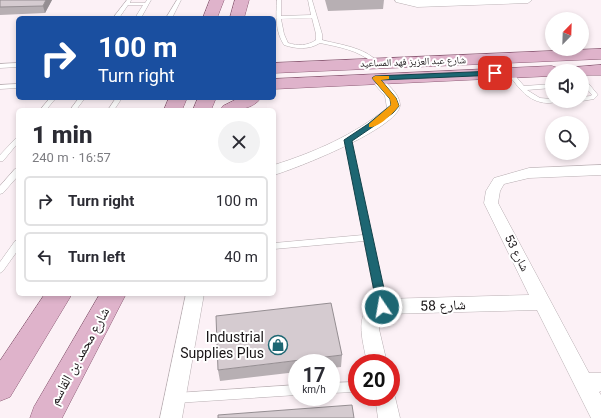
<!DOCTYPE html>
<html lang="en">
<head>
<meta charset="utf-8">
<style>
	body { margin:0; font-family:Roboto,"Noto Naskh Arabic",sans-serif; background:#f2f2f3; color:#2b2b33; height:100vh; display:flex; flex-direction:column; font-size:15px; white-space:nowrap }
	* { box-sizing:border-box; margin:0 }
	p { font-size:13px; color:#7c7c81 }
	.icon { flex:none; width:22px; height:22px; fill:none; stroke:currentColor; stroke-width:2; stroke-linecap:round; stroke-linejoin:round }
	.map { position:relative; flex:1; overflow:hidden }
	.panel { position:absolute; left:16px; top:108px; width:260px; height:188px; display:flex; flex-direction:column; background:#fff; border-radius:6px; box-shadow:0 2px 6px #0003 }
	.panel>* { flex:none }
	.top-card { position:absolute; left:16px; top:16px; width:260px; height:84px; border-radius:6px; box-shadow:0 2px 6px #0003; background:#1a4fa0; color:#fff; overflow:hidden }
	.needle { width:26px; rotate:23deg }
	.controls { position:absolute; left:545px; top:12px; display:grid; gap:8px }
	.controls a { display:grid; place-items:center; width:44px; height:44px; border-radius:50%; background:#fff; box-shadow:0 2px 6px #0003; font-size:20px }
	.speed { position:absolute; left:288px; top:354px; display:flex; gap:8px; font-size:20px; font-weight:700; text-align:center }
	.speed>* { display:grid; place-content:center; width:52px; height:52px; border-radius:50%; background:#fff; box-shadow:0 2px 6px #0003; line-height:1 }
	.speed small { font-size:10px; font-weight:400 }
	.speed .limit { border:6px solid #d22; background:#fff; color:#111 }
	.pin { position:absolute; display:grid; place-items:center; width:34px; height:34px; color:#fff; margin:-17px; border-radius:8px; box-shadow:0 2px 6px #0006 }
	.me { position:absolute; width:44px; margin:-22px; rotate:348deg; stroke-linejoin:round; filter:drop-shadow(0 0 3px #0008) }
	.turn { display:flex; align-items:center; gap:14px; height:84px; padding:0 16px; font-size:18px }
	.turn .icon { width:52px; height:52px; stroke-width:2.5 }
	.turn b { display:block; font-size:28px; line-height:34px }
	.round { display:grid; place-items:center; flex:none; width:42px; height:42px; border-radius:21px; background:#f2f2f3 }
	.head { display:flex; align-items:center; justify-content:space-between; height:68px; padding:0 16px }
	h1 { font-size:24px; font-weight:800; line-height:30px }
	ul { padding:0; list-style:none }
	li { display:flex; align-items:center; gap:12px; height:50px; margin:0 8px 6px; padding:0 8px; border:2px solid #e1e1e2; border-radius:6px }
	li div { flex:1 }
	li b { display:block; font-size:15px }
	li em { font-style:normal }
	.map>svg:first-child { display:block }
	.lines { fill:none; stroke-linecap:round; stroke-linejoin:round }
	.service-casing { stroke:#b8aeb2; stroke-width:1 }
	.minor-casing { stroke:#b8aeb2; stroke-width:1 }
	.primary-casing { stroke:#8c5b75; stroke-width:1 }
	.service { fill:#fff; fill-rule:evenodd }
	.minor { fill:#fff; fill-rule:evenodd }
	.primary { fill:#dfb3cb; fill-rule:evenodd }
	.wall { fill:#b7afb3 }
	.shaded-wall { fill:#958e92 }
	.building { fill:#d5cbd0; stroke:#958e92 }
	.route { fill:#1d6672; stroke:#13424a }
	.slow { fill:#f59e0b }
	.labels { text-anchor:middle; stroke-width:4; stroke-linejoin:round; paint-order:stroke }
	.far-street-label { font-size:10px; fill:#191517; stroke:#fff }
	.street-label { font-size:12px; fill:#191517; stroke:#fff }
	.near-street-label { font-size:14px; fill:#191517; stroke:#fff }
	.near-poi-label { font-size:14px; fill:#191517; stroke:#fff; text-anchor:end }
</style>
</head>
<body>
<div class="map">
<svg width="601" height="418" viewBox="0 0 601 418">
	<rect width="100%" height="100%" fill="#fcf1f6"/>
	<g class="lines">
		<defs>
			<g id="service">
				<path d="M127,0H131L130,3H145L147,0H151L141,18H135L143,5H128L119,18H113Z"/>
				<path d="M177,0H181L172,18H166Z"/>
				<path d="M277,0H281V16L311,15L308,0H312L322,34V40C341,45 364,47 378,62L373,63C358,50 339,47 320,43C309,50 296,49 284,45C275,31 276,16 277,0ZM312,18L316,34V40C307,46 298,46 288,43L284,34L281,19Z"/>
				<path d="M18,63V67L0,68V64Z"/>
				<path d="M510,71L512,72L524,86L552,84V88L527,90L540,98L552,99V101H556C553,103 551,103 547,103C528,102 519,88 508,74L507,73Z"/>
				<path d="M582,77L584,78L598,95L594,99L582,101V97L590,96L592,95L582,83Z"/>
				<path d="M18,84V88L0,89V85Z"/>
				<path d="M50,98H56L46,110H40Z"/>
				<path d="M79,98H85L76,110H70Z"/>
				<path d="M116,98H122L114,110H108Z"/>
				<path d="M18,137V143L3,161H0V155L16,138Z"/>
				<path d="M348,138L351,140L387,307L385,310L382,311L379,310L377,307L364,241L274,249V243L363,235L345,140Z"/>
				<path d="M15,169H18V176L3,193L0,194V186Z"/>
				<path d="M18,240V250L3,271L0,273V262L15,241Z"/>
				<path d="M357,382V392L331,393V383Z"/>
				<path d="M297,385V395L176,403L172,402L171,398L172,394L176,393Z"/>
			</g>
			<g id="minor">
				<path d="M395,0H532L528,3L417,7L396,2Z"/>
				<path d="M375,75L379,76C386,83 400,94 400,105C399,128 295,169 274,175V165C315,152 354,135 387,108L385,96L369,78Z"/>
				<path d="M601,165V175L529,178L504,184L500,191L498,203L589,373H601V391L599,392L601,395V418H591L537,310L386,314L381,319L379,329L387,363H367C363,339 351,310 382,299L529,295L484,203L486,191L494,178L529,168Z"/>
				<path d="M186,294H204L182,418H160Z"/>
				<path d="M391,389L395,397L400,418H378L375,397H391Z"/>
			</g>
			<g id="primary">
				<path d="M210,0H224L217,18H203Z"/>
				<path d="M235,0H249L244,18H230Z"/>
				<path d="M601,49V59L274,73V63Z"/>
				<path d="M601,65V75H582V71H562L564,68Z"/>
				<path d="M552,66L558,68L560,71H552V76L274,89V79Z"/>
				<path d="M169,98H187L182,110H164Z"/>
				<path d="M198,98H216L211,110H193Z"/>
				<path d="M239,98H261C251,111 234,110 220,110L223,106Z"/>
				<path d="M45,294H72L10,397L0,401V361Z"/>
				<path d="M100,294H126L62,418H30L34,407Z"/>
			</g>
		</defs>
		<!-- service casing -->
		<use href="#service" class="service-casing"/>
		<!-- minor casing -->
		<use href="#minor" class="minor-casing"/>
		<!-- primary casing -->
		<use href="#primary" class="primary-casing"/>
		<!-- service -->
		<use href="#service" class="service"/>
		<!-- minor -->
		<use href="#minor" class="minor"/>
		<!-- primary -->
		<use href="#primary" class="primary"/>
	</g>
	<!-- wall -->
	<g class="wall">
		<path d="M0,0H52L45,13L0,15Z"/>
		<path d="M325,0H384L383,9L328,11Z"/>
		<path d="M342,355L341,367L331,368V363H297V372L220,381L218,370Z"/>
	</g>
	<!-- shaded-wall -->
	<path class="shaded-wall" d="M46,0H52L45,13L43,6Z"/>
	<!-- building -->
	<g class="building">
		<path d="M0,0H46L43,6L0,7Z"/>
		<path d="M331,303L342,355L218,370L216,316Z"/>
		<path d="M352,405L354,418H218V415Z"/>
	</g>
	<!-- route -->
	<path class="route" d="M495,71L498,73L497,75L381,80L396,98L399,106L393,113L352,141L388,307L386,311H378L344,140L368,124L391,105L390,99L372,78L375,76Z"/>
	<!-- slow -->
	<path class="slow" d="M389,76V79L381,80L396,98L399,106C393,113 379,128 369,127V124L391,105L390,99L372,78L375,76Z"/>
	<!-- icons -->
	<defs>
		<symbol id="shop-ring" viewBox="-11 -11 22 22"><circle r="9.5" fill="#fff" stroke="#1d6672" stroke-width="1.5"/><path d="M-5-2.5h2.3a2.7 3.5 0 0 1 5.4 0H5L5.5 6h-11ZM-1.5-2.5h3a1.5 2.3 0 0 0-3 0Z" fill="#1d6672"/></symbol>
	</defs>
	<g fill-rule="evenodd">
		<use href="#shop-ring" x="267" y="334" width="22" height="22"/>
	</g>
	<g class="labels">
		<!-- far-street labels -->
		<g class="far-street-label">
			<text transform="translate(413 61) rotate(-2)" y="4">شارع عبد العزيز فهد المساعيد</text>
		</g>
		<!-- street labels -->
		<g class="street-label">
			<text transform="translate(517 253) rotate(63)" y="4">شارع 53</text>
		</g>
		<!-- near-street labels -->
		<g class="near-street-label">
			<text transform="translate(443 305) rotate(-2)" y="5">شارع 58</text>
			<text transform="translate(79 356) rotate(-61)" y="5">شارع محمد بن القاسم</text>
		</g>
		<!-- near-poi labels -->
		<g class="near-poi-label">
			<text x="264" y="342">Industrial<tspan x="264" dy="16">Supplies Plus</tspan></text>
		</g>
	</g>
</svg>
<div class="controls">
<a><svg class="needle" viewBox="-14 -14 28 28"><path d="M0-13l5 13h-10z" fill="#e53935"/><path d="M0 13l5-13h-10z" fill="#7c7c81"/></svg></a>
<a><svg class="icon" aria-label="sound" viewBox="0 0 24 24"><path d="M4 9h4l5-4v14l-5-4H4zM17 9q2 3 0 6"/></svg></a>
<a><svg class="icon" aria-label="search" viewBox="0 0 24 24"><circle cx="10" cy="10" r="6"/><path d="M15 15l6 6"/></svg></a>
</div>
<div class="speed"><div>17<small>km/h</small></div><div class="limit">20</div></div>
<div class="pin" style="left:495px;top:73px;background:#d93025"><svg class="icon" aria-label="arrive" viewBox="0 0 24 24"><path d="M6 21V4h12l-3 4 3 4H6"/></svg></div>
<svg class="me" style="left:382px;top:307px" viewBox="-20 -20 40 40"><circle r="17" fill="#1d6672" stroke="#fff" stroke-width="3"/><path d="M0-11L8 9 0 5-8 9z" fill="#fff"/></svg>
<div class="top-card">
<div class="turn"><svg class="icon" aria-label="right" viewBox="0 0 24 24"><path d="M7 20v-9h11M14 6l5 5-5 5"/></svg><div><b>100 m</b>Turn right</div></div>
</div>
<section class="panel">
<div class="head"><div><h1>1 min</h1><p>240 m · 16:57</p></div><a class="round"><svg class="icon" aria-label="close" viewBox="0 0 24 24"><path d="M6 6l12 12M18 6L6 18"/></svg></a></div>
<ul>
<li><svg class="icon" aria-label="right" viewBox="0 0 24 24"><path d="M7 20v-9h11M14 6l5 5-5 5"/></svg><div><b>Turn right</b></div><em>100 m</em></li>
<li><svg class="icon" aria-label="left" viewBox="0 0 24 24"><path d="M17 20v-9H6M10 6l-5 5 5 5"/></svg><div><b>Turn left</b></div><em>40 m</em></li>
</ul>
</section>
</div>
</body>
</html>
